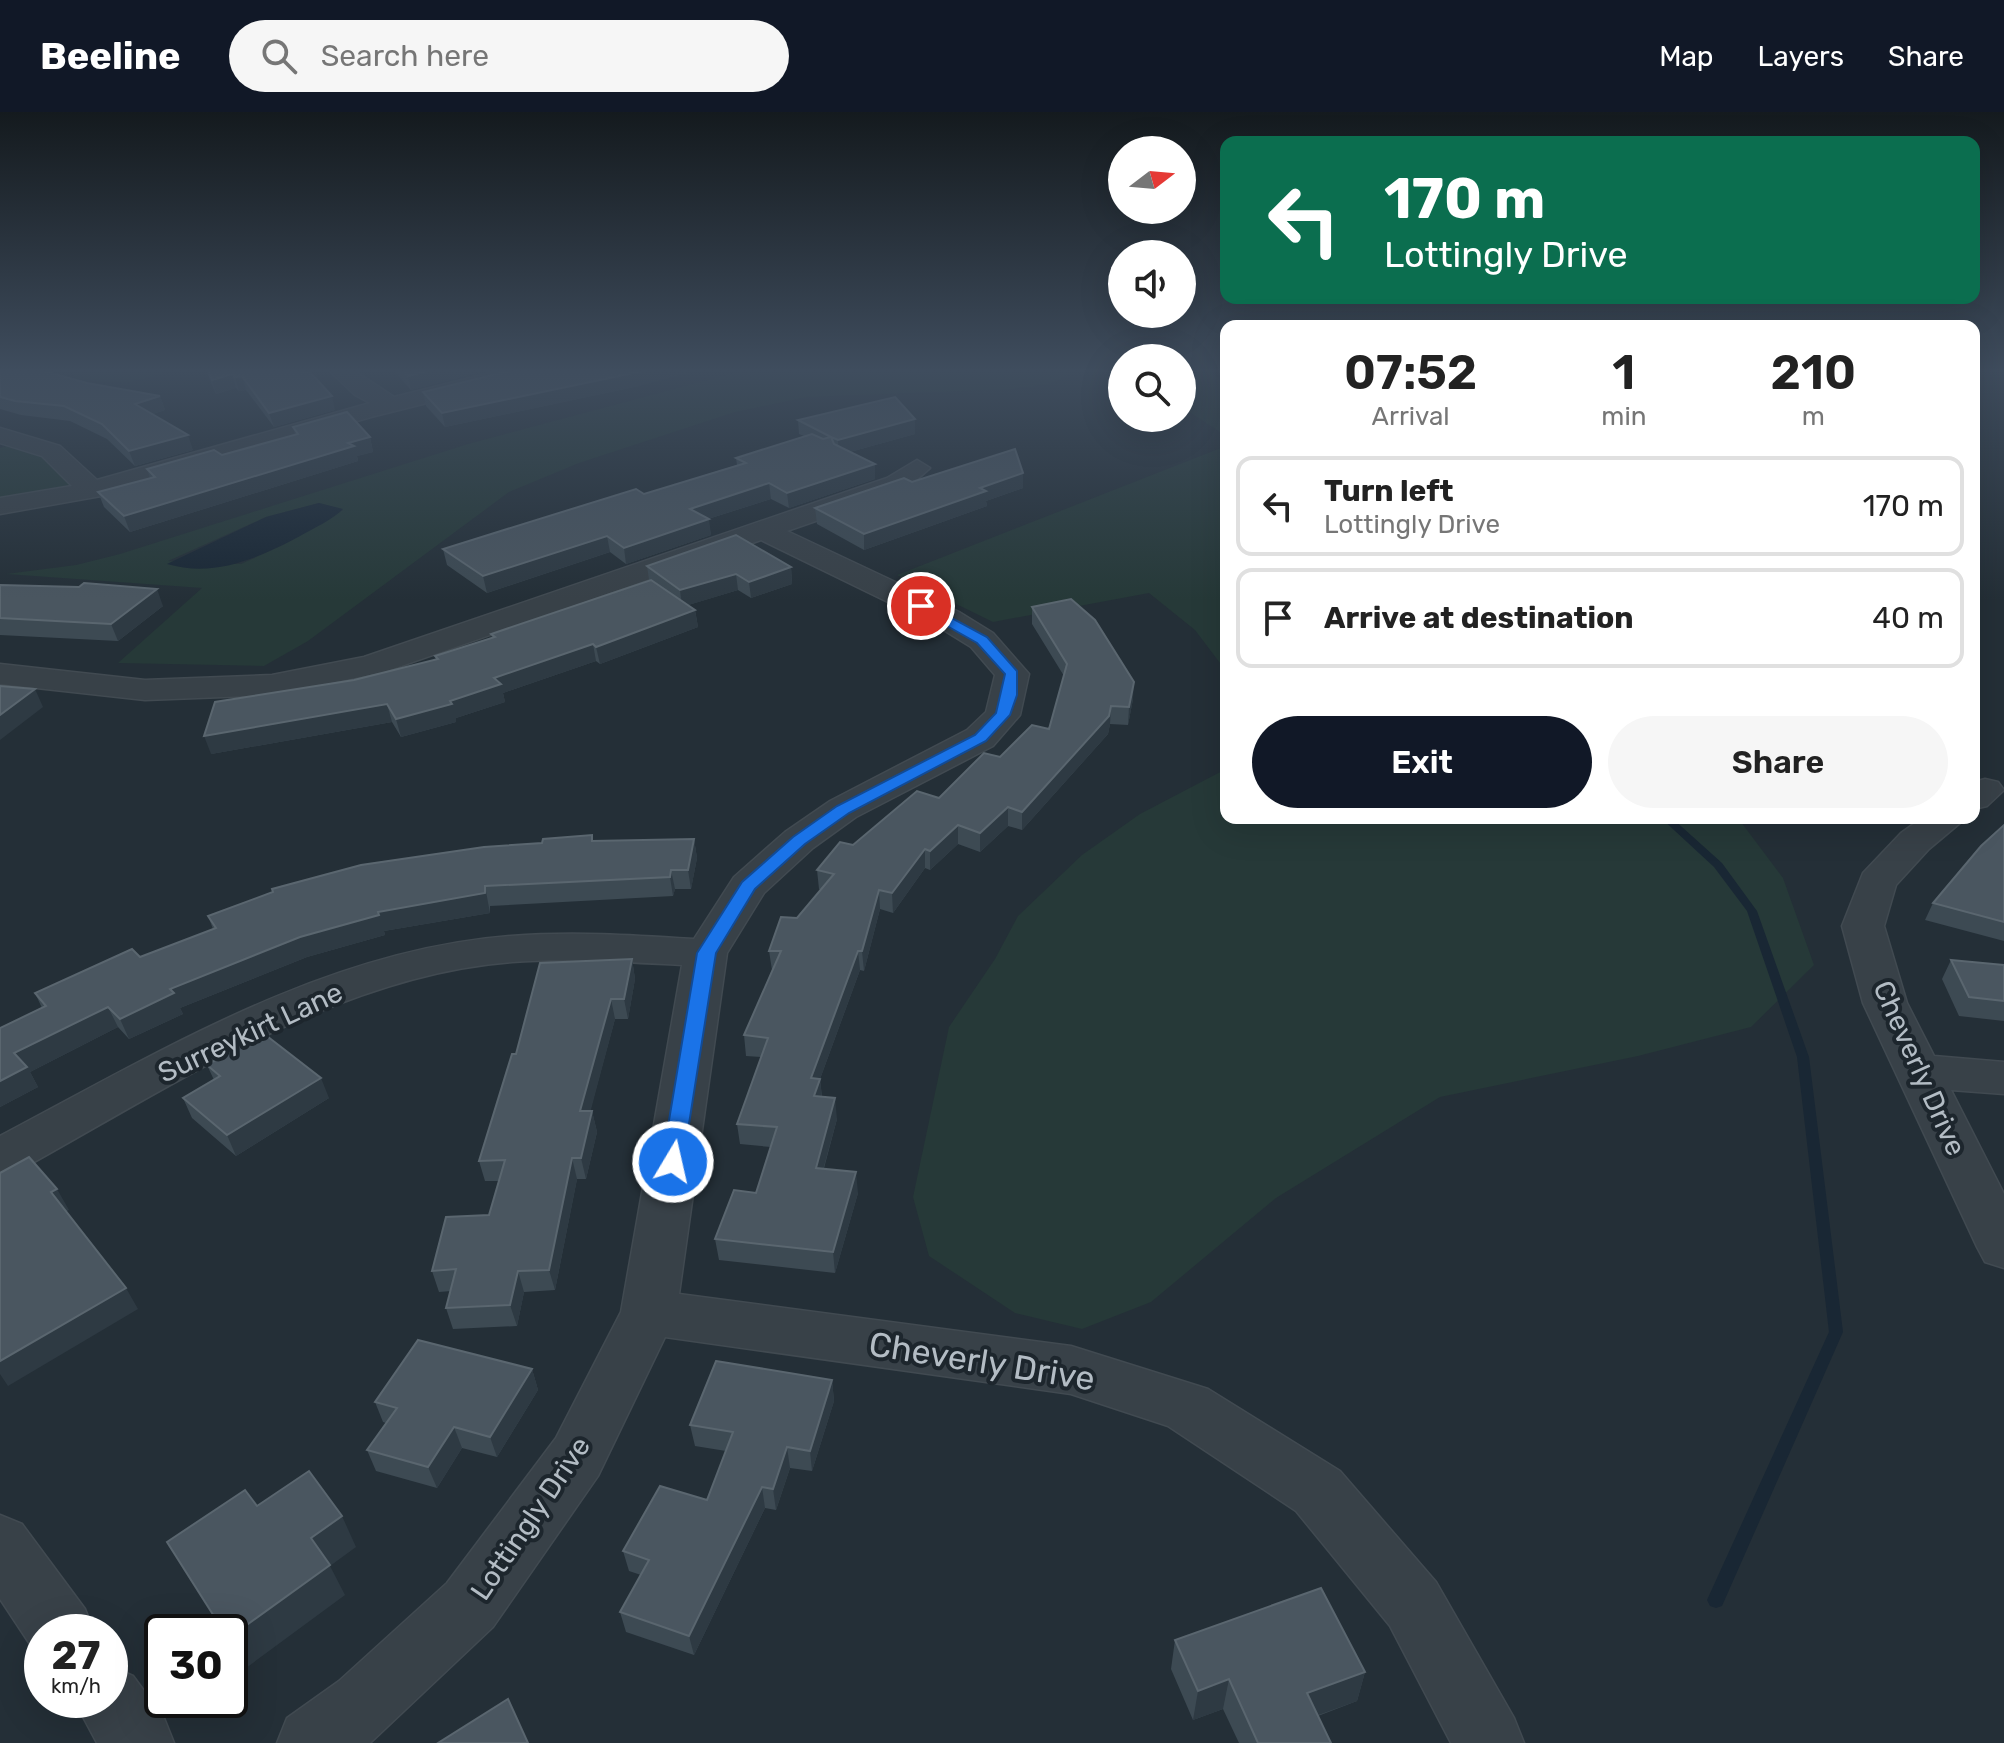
<!DOCTYPE html>
<html lang="en">
<head>
<meta charset="utf-8">
<style>
	body { margin:0; font-family:Rubik,sans-serif; background:#f6f6f6; color:#222; height:100vh; display:flex; flex-direction:column; font-size:30px; white-space:nowrap }
	* { box-sizing:border-box; margin:0 }
	p { font-size:26px; color:#767676 }
	.icon { flex:none; width:44px; height:44px; fill:none; stroke:currentColor; stroke-width:2; stroke-linecap:round; stroke-linejoin:round }
	.map { position:relative; flex:1; overflow:hidden }
	.drawer { position:absolute; left:1220px; top:208px; width:760px; height:504px; display:flex; flex-direction:column; background:#fff; border-radius:16px; box-shadow:0 8px 32px #0002 }
	.drawer>* { flex:none }
	.guide { position:absolute; left:1220px; top:24px; width:760px; height:168px; border-radius:16px; box-shadow:0 8px 32px #0002; background:#0b6e4f; color:#fff; overflow:hidden }
	.needle { width:52px; rotate:74deg }
	.controls { position:absolute; left:1108px; top:24px; display:grid; gap:16px }
	.controls a { display:grid; place-items:center; width:88px; height:88px; border-radius:50%; background:#fff; box-shadow:0 8px 32px #0002; font-size:40px }
	.speed { position:absolute; left:24px; top:1502px; display:flex; gap:16px; font-size:40px; font-weight:700; text-align:center }
	.speed>* { display:grid; place-content:center; width:104px; height:104px; border-radius:50%; background:#fff; box-shadow:0 8px 32px #0002; line-height:1 }
	.speed small { font-size:20px; font-weight:400 }
	.speed .limit { border:4px solid #111; border-radius:12px; background:#fff; color:#111 }
	.pin { position:absolute; display:grid; place-items:center; width:68px; height:68px; color:#fff; margin:-34px; border:4px solid #fff; border-radius:50%; box-shadow:0 2px 8px #0007 }
	.me { position:absolute; width:88px; margin:-44px; rotate:9deg; stroke-linejoin:round; filter:drop-shadow(0 0 6px #0008) }
	.turn { display:flex; align-items:center; gap:28px; height:168px; padding:0 32px; font-size:36px }
	.turn .icon { width:104px; height:104px; stroke-width:2.5 }
	.turn b { display:block; font-size:56px; line-height:68px }
	.eta { display:flex; justify-content:space-evenly; align-items:center; height:136px; text-align:center }
	.eta b { font-size:48px; font-weight:600; line-height:56px }
	.cta { display:flex; gap:16px; margin-top:auto; padding:16px 32px }
	.cta a { flex:1; height:92px; border-radius:48px; background:#111827; color:#fff; font-size:32px; font-weight:600; line-height:92px; text-align:center }
	.cta a+a { background:#f6f6f6; color:#222 }
	ul { padding:0; list-style:none }
	li { display:flex; align-items:center; gap:24px; height:100px; margin:0 16px 12px; padding:0 16px; border:4px solid #e0e0e0; border-radius:16px }
	li div { flex:1 }
	li b { display:block; font-size:30px }
	li em { font-style:normal }
	header { display:flex; align-items:center; gap:48px; box-sizing:border-box; height:112px; padding:0 40px; background:#111827; color:#fff }
	header strong { font-size:38px }
	nav { display:flex; gap:44px; margin-inline-start:auto; font-size:28px }
	.search { width:560px; height:72px; background:#f6f6f6; display:flex; align-items:center; gap:20px; box-sizing:border-box; padding:0 28px; border-radius:44px; color:#767676; font-size:30px }
	.map>svg:first-child { display:block }
	.green { fill:#263938; fill-rule:evenodd }
	.water { fill:#192734 }
	.lines { fill:none; stroke-linecap:round; stroke-linejoin:round }
	.stream { fill:#192734; fill-rule:evenodd }
	.street-casing { stroke:#414a51; stroke-width:3 }
	.street { fill:#384148; fill-rule:evenodd }
	.wall { fill:#3d4a53 }
	.shaded-wall { fill:#2e3a43 }
	.building { fill:#4a5660; stroke:#5a666f; stroke-width:2 }
	.route { fill:#1a73e8; stroke:#114b97; stroke-width:2 }
	.labels { text-anchor:middle; stroke-width:8; stroke-linejoin:round; paint-order:stroke }
	.street-label { font-size:28px; fill:#b3bcc4; stroke:#1d262d }
	.near-street-label { font-size:34px; fill:#b3bcc4; stroke:#1d262d }
</style>
</head>
<body>
<header>
<strong>Beeline</strong>
<div class="search"><svg class="icon" aria-label="search" viewBox="0 0 24 24"><circle cx="10" cy="10" r="6"/><path d="M15 15l6 6"/></svg>Search here</div>
<nav><a>Map</a><a>Layers</a><a>Share</a></nav>
</header>
<div class="map">
<svg width="2004" height="1631" viewBox="0 0 2004 1631">
	<rect width="100%" height="100%" fill="#242f37"/>
	<!-- green -->
	<g class="green">
		<path d="M71,259H171L126,271L77,268Z"/>
		<path d="M742,259H1077L1049,272L1013,277L807,285L735,300L579,351L509,380L308,529L264,554L118,551L202,476L6,462L76,453L120,442L468,332ZM319,391L343,398L283,433L241,452L168,449L266,405Z"/>
		<path d="M1182,259H1226V324L1182,295Z"/>
		<path d="M23,328L92,378L0,394V336Z"/>
		<path d="M1226,334V559L1195,518L1149,481L993,510L897,463Z"/>
		<path d="M1226,657V706H1738L1783,766L1814,853L1751,915L1638,944L1440,985L1276,1086L1151,1190L1082,1217L1015,1201L929,1144L913,1085L949,915L995,847L1018,804L1082,743L1140,702Z"/>
	</g>
	<!-- water -->
	<path class="water" d="M319,391L343,397C332,408 314,416 300,424C258,446 215,466 167,452L266,405Z"/>
	<g class="lines">
		<!-- stream -->
		<g class="stream">
			<path d="M1208,259H1215L1226,266V271Z"/>
			<path d="M1661,706H1672L1722,751L1757,799L1809,945L1843,1220L1722,1494L1716,1496L1710,1494L1707,1488L1829,1220L1797,945L1747,799L1714,755Z"/>
		</g>
		<defs>
			<g id="street">
				<path d="M330,259H355L394,285L498,259H538L535,264L371,305L101,384L0,402V386L72,374L42,344L0,331V316L60,334L97,368L370,291L355,283Z"/>
				<path d="M917,348L930,356L905,378L787,419L959,500L993,521L1029,562L1020,603L993,634L856,705L813,736L764,781L727,841L679,1182L1071,1234L1208,1277L1340,1359L1436,1470L1514,1606L1524,1631H1451L1390,1514L1296,1399L1168,1314L1071,1282L665,1225L598,1364L493,1515L370,1631H277L287,1606L339,1569L447,1471L556,1326L621,1200L682,853C626,850 569,846 512,850C336,863 169,976 18,1059L0,1064V1024C161,939 326,838 511,824C572,819 633,823 694,827L734,765L785,720L830,689L967,618L986,600L995,563L971,535L937,514L761,428L384,560L272,583L145,588L0,572V552L145,568L272,563L364,545L887,366Z"/>
				<path d="M1985,667L1998,670L2004,678L1987,694L1974,697V670Z"/>
				<path d="M1922,706H1966L1929,737L1896,773L1884,814L1907,891L1934,944L2004,950V982L1951,978L2004,1082V1156L1985,1150L1977,1135L1863,891L1842,814L1863,761L1901,721Z"/>
				<path d="M0,1403L22,1412L85,1497L94,1520H42V1545L37,1543L0,1487Z"/>
				<path d="M110,1554L133,1564L164,1606L174,1631H97L74,1588H110Z"/>
			</g>
		</defs>
		<!-- street casing -->
		<use href="#street" class="street-casing"/>
		<!-- street -->
		<use href="#street" class="street"/>
	</g>
	<!-- wall -->
	<g class="wall">
		<path d="M0,259L87,271L160,284L165,298L153,302L193,338L135,354L107,327L70,309L21,303L0,297Z"/>
		<path d="M206,259H301L335,298L274,315L246,278L239,279L236,276L216,282Z"/>
		<path d="M394,259H484L411,278Z"/>
		<path d="M639,274L445,315L426,294L423,280Z"/>
		<path d="M798,308L915,322L850,340L875,367L789,396L771,387L708,407L711,423L626,452L610,440L487,481L447,453L443,437L644,382L737,353L736,346L804,324L799,322Z"/>
		<path d="M293,315L370,325L373,340L357,344L358,349L130,420L104,395L98,380L150,366L147,357L222,343L295,323Z"/>
		<path d="M912,370L1023,376L986,389L987,394L864,438L817,412L815,396Z"/>
		<path d="M647,454L791,455L792,472L751,486L738,478L688,493L695,498L698,515L600,552L596,549L503,581L505,590L456,606V610L401,625L392,610L211,642L354,568L436,548L435,544L492,526L491,522L649,468Z"/>
		<path d="M0,473L163,494L118,529L0,523Z"/>
		<path d="M1032,495L1133,587L1128,613L1110,612L1108,622L1022,718L1008,714L980,740L958,732L930,758L925,756L893,801L880,797L864,859L860,858L820,967L822,985L837,1007L824,1056L858,1081L835,1161L719,1148L715,1127L756,1081L771,1035L740,1032L737,1012L761,945L746,944L744,923L772,858L769,839L821,778L819,777L817,758L853,733L939,686L1000,645L1049,617L1064,564L1032,512Z"/>
		<path d="M1806,706H1824L1814,710Z"/>
		<path d="M2004,713V829L1925,808L1933,791Z"/>
		<path d="M694,727L697,746L691,777H675L673,784L490,794V801L384,819L385,823L307,845L180,896L183,902L129,927L118,915L30,960L38,975L0,995V916L42,896L35,881L140,845L213,817L208,804L594,729Z"/>
		<path d="M632,847L635,867L628,907H615L590,999H592L597,1020L586,1067H577L555,1178L524,1180L517,1214L453,1217L446,1196L451,1179L439,1180L432,1159L489,1103L499,1069H485L479,1049L516,942Z"/>
		<path d="M1951,848L2004,853V909L1959,904L1942,867Z"/>
		<path d="M207,953L329,986L236,1044L192,1006L183,986L214,968Z"/>
		<path d="M532,1257L538,1278L497,1345L462,1336L437,1376L376,1359L367,1338L386,1311L383,1310L375,1290Z"/>
		<path d="M832,1268L834,1289L812,1359L790,1356L776,1398L765,1396L694,1543L626,1520L620,1500L641,1463L629,1459L623,1439L707,1388L726,1339L695,1334L690,1313Z"/>
		<path d="M1175,1528L1365,1560L1357,1589L1318,1604L1331,1631H1239L1223,1597L1193,1608L1171,1557Z"/>
	</g>
	<!-- shaded-wall -->
	<g class="shaded-wall">
		<path d="M427,259H484L411,278L408,264Z"/>
		<path d="M643,259H696L639,274L445,315L442,301Z"/>
		<path d="M232,262L236,276L216,282L212,268Z"/>
		<path d="M242,264L246,278L239,279L235,265Z"/>
		<path d="M160,284L165,298L140,306L135,292Z"/>
		<path d="M332,284L335,298L274,315L269,301Z"/>
		<path d="M915,307V322L839,343L838,328Z"/>
		<path d="M188,323L193,338L135,354L129,339Z"/>
		<path d="M370,325L373,340L357,344L358,349L130,420L124,404Z"/>
		<path d="M875,352V367L789,396L787,381Z"/>
		<path d="M1023,361V376L986,389L987,394L864,438V422L980,376Z"/>
		<path d="M769,371L771,387L692,412L690,397Z"/>
		<path d="M709,407L711,423L626,452L624,436Z"/>
		<path d="M607,424L610,440L487,481L483,464Z"/>
		<path d="M791,455L792,472L751,486L749,470Z"/>
		<path d="M736,462L738,478L682,495L680,478Z"/>
		<path d="M157,477L163,494L118,529L111,512Z"/>
		<path d="M695,498L698,515L600,552L596,535Z"/>
		<path d="M593,532L596,549L503,581L505,590L456,606V610L401,625L396,607L450,589L494,566Z"/>
		<path d="M1134,570L1133,587L1128,613L1129,595Z"/>
		<path d="M35,577L43,595L0,628V603Z"/>
		<path d="M387,592L392,610L211,642L204,624Z"/>
		<path d="M1111,594L1110,612L1108,622L1022,718V700Z"/>
		<path d="M1008,695V714L980,740V721Z"/>
		<path d="M958,713V732L930,758V739Z"/>
		<path d="M694,727L697,746L691,777L688,758Z"/>
		<path d="M925,737V756L893,801L892,781Z"/>
		<path d="M671,758L675,777L673,784L670,765Z"/>
		<path d="M485,774L490,801L384,819L385,823L307,845L180,896L183,902L129,927L120,907L170,877L300,825L378,800Z"/>
		<path d="M879,778L880,797L864,859L862,839Z"/>
		<path d="M858,839L860,858L813,986L811,966Z"/>
		<path d="M632,847L635,867L628,907L624,887Z"/>
		<path d="M611,887L615,907L585,1020L580,999Z"/>
		<path d="M108,895L118,915L30,960L38,975L0,995V969L14,941Z"/>
		<path d="M321,966L329,986L236,1044L227,1023Z"/>
		<path d="M820,967L822,987L814,984Z"/>
		<path d="M835,986L837,1007L818,1076L816,1056Z"/>
		<path d="M592,999L597,1020L586,1067L581,1046Z"/>
		<path d="M572,1046L577,1067L555,1178L549,1158Z"/>
		<path d="M856,1060L858,1081L835,1161L833,1140Z"/>
		<path d="M57,1077L69,1098L63,1101L51,1080Z"/>
		<path d="M518,1159L524,1180L517,1214L510,1193Z"/>
		<path d="M126,1176L138,1197L8,1274L0,1262V1249Z"/>
		<path d="M532,1257L538,1278L497,1345L490,1325Z"/>
		<path d="M832,1268L834,1289L812,1359L810,1339Z"/>
		<path d="M454,1315L462,1336L437,1376L428,1355Z"/>
		<path d="M787,1335L790,1356L776,1398L773,1377Z"/>
		<path d="M762,1375L765,1396L694,1543L689,1524Z"/>
		<path d="M342,1404L356,1435L330,1454L345,1483L246,1556L230,1530V1525L311,1426Z"/>
		<path d="M1365,1560L1357,1589L1299,1610L1307,1581Z"/>
		<path d="M1229,1567L1223,1597L1193,1608L1198,1579Z"/>
	</g>
	<!-- building -->
	<g class="building">
		<path d="M0,259H44L87,271L160,284L135,292L188,323L129,339L102,312L64,294L15,289L0,285Z"/>
		<path d="M208,259H301L302,261L310,260L332,284L269,301L242,264L235,265L232,262L212,268Z"/>
		<path d="M404,259H427L408,264Z"/>
		<path d="M509,259H643L442,301L423,280Z"/>
		<path d="M895,285L915,307L838,328L831,325L834,332L875,352L787,381L769,371L690,397L709,407L624,436L607,424L483,464L443,437L636,377L644,382L746,351L736,346L812,322L823,327L831,325L798,308Z"/>
		<path d="M347,300L370,325L348,331L354,334L124,404L98,380L155,365L147,357L214,338L222,343L298,322L293,315Z"/>
		<path d="M1015,337L1023,361L980,376L986,379L864,422L815,396L904,366L912,370Z"/>
		<path d="M736,423L791,455L749,470L736,462L680,478L647,454Z"/>
		<path d="M651,468L695,498L596,535L593,532L494,566L501,572L450,589L452,592L396,607L387,592L204,624L215,590L354,568L438,547L435,544L495,525L491,522Z"/>
		<path d="M84,471L157,477L111,512L0,506V473L79,475Z"/>
		<path d="M1071,487L1095,508L1134,570L1129,595L1111,594L1109,604L1022,700L1008,695L980,721L958,713L930,739L925,737L892,781L879,778L862,839H858L811,966L820,967L814,984L835,986L816,1056L856,1060L833,1140L715,1127L734,1078L756,1081L777,1015L737,1012L768,926L744,923L781,839H769L781,805L797,806L834,762L817,758L840,730L853,733L917,679L939,686L984,641L1000,645L1032,613L1049,617L1067,552L1032,495Z"/>
		<path d="M0,574L35,577L0,603Z"/>
		<path d="M2004,713V810L1933,791L1981,734Z"/>
		<path d="M592,723V729L694,727L688,758H671L670,765L485,774V781L378,800L379,803L300,825L170,877L174,881L120,907L108,895L14,941L27,955L0,969V916L46,894L35,881L132,837L140,845L216,816L208,804L273,780L272,777L361,753L484,735L542,731L543,727Z"/>
		<path d="M632,847L624,887H611L580,999H592L581,1046H572L549,1158L518,1159L510,1193L446,1196L456,1157L432,1159L446,1105L489,1103L505,1048L479,1049L512,942H516L540,851Z"/>
		<path d="M1951,848L2004,853V889L1969,885Z"/>
		<path d="M263,921L321,966L227,1023L183,986L220,964L207,953Z"/>
		<path d="M29,1045L57,1077L51,1080L126,1176L0,1249V1061Z"/>
		<path d="M418,1228L532,1257L490,1325L454,1315L428,1355L367,1338L397,1296L375,1290Z"/>
		<path d="M716,1249L832,1268L810,1339L787,1335L773,1377L762,1375L689,1524L620,1500L649,1448L623,1439L660,1374L707,1388L733,1320L690,1313Z"/>
		<path d="M309,1359L342,1404L311,1426L330,1453L230,1525V1520H224L167,1430L245,1378L257,1394Z"/>
		<path d="M1321,1476L1365,1560L1307,1581L1331,1631H1258L1229,1567L1198,1579L1175,1528Z"/>
		<path d="M508,1587L528,1631H438Z"/>
	</g>
	<!-- sky -->
	<linearGradient id="sky" x2="0" y2="1"><stop stop-color="#141a1e"/><stop offset="0.53" stop-color="#3f4d5e"/><stop offset="1" stop-color="#3f4d5e" stop-opacity="0"/></linearGradient>
	<rect width="2004" height="488" fill="url(#sky)"/>
	<!-- route -->
	<path class="route" d="M917,492H926L987,525L1017,559V583L1010,603L986,629L849,701L805,732L755,777L716,841L683,1050L673,1058L665,1056L662,1050L697,841L742,770L793,725L837,694L975,623L996,601L1005,562L977,531L917,497Z"/>
	<g class="labels">
		<!-- street labels -->
		<g class="street-label">
			<text transform="translate(250 920) rotate(-25)" y="10">Surreykirt Lane</text>
			<text transform="translate(1920 956) rotate(66)" y="10">Cheverly Drive</text>
			<text transform="translate(530 1406) rotate(-56)" y="10">Lottingly Drive</text>
		</g>
		<!-- near-street labels -->
		<g class="near-street-label">
			<text transform="translate(982 1249) rotate(9)" y="12">Cheverly Drive</text>
		</g>
	</g>
</svg>
<div class="controls">
<a><svg class="needle" viewBox="-14 -14 28 28"><path d="M0-13l5 13h-10z" fill="#e53935"/><path d="M0 13l5-13h-10z" fill="#767676"/></svg></a>
<a><svg class="icon" aria-label="sound" viewBox="0 0 24 24"><path d="M4 9h4l5-4v14l-5-4H4zM17 9q2 3 0 6"/></svg></a>
<a><svg class="icon" aria-label="search" viewBox="0 0 24 24"><circle cx="10" cy="10" r="6"/><path d="M15 15l6 6"/></svg></a>
</div>
<div class="speed"><div>27<small>km/h</small></div><div class="limit">30</div></div>
<div class="pin" style="left:921px;top:494px;background:#d93025"><svg class="icon" aria-label="arrive" viewBox="0 0 24 24"><path d="M6 21V4h12l-3 4 3 4H6"/></svg></div>
<svg class="me" style="left:673px;top:1050px" viewBox="-20 -20 40 40"><circle r="17" fill="#1a73e8" stroke="#fff" stroke-width="3"/><path d="M0-11L8 9 0 5-8 9z" fill="#fff"/></svg>
<div class="guide">
<div class="turn"><svg class="icon" aria-label="left" viewBox="0 0 24 24"><path d="M17 20v-9H6M10 6l-5 5 5 5"/></svg><div><b>170 m</b>Lottingly Drive</div></div>
</div>
<section class="drawer">
<div class="eta">
<div><b>07:52</b><p>Arrival</p></div>
<div><b>1</b><p>min</p></div>
<div><b>210</b><p>m</p></div>
</div>
<ul>
<li><svg class="icon" aria-label="left" viewBox="0 0 24 24"><path d="M17 20v-9H6M10 6l-5 5 5 5"/></svg><div><b>Turn left</b><p>Lottingly Drive</p></div><em>170 m</em></li>
<li><svg class="icon" aria-label="arrive" viewBox="0 0 24 24"><path d="M6 21V4h12l-3 4 3 4H6"/></svg><div><b>Arrive at destination</b></div><em>40 m</em></li>
</ul>
<div class="cta"><a>Exit</a><a>Share</a></div>
</section>
</div>
</body>
</html>
